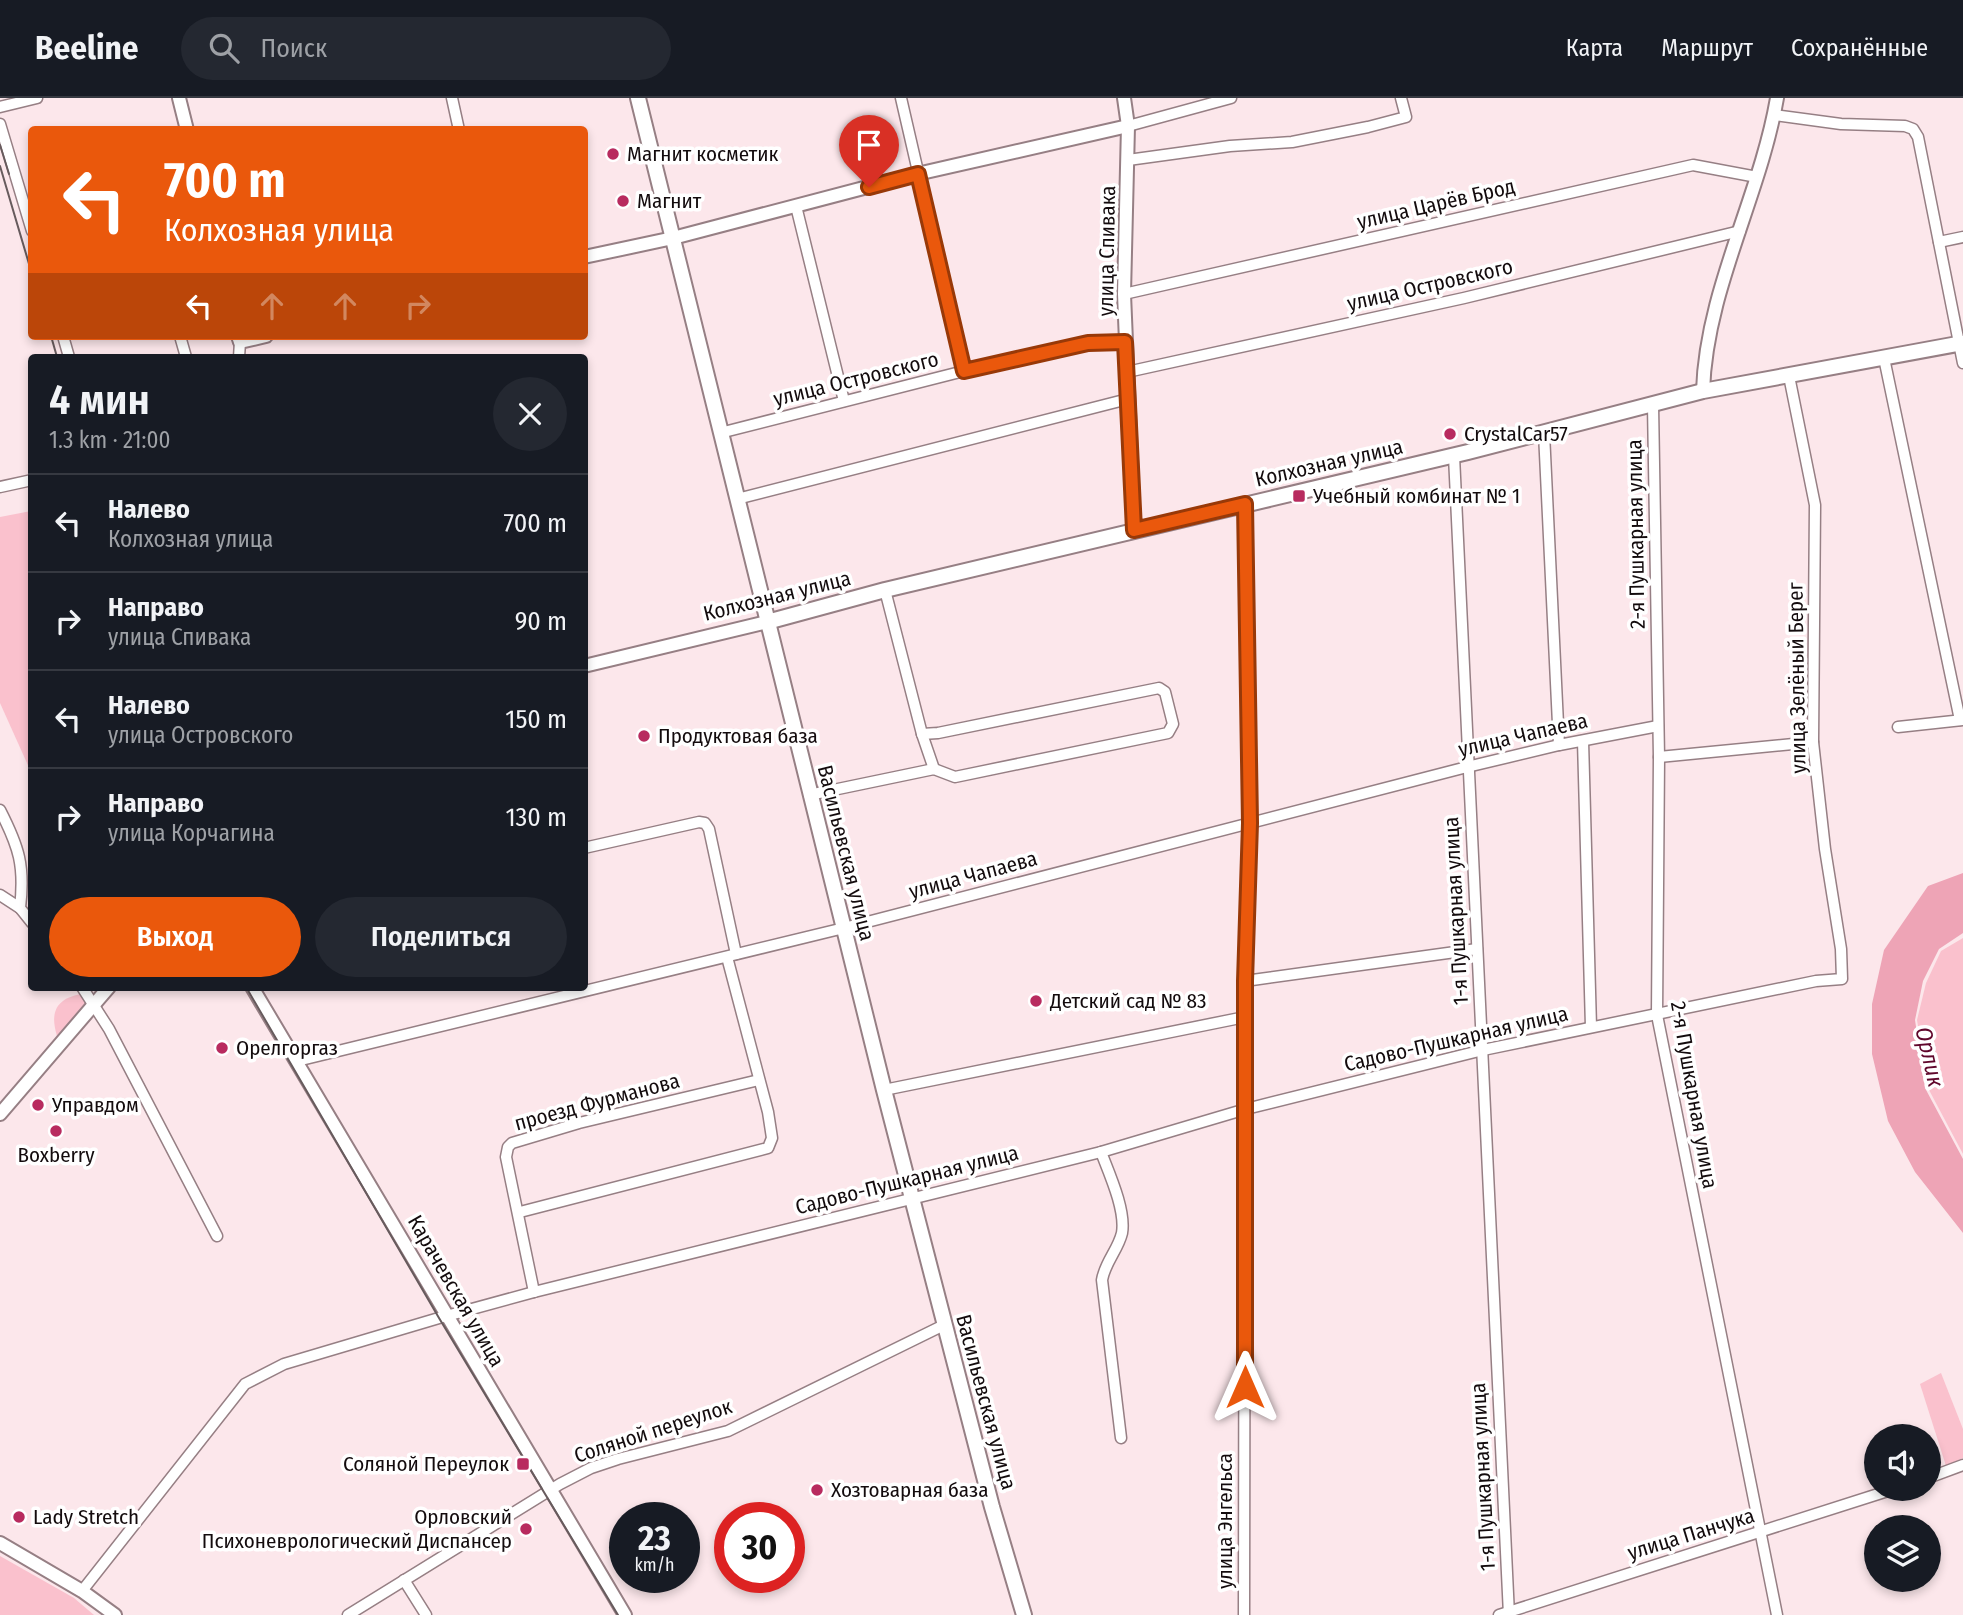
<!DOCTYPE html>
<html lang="ru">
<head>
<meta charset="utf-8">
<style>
	body { margin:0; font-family:"Fira Sans Condensed",sans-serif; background:#242831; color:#f1f3f6; height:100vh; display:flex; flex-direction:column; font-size:26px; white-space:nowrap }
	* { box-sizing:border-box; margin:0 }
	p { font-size:23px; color:#9ea1a6 }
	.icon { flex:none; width:38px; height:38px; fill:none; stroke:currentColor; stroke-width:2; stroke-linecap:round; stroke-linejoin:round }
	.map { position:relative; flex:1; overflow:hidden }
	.panel { position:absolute; left:28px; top:256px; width:560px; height:637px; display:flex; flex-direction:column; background:#171b24; border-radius:7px; box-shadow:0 4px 10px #0003 }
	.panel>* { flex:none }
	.guide { position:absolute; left:28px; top:28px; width:560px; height:214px; border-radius:7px; box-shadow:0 4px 10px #0003; background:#ea580c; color:#fff; overflow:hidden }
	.buttons { position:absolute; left:1864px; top:1326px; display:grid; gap:14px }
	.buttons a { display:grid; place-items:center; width:77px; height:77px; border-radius:50%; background:#171b24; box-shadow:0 4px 10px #0003; font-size:35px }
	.speed { position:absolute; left:609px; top:1404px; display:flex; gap:14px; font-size:35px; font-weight:700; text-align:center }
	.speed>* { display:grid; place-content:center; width:91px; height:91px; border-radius:50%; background:#171b24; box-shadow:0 4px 10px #0003; line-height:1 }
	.speed small { font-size:18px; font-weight:400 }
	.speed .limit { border:10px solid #d22; background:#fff; color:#111 }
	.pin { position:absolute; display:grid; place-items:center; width:60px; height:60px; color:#fff; margin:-72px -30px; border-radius:50% 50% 50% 0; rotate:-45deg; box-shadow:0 0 7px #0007 }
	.pin .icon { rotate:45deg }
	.me { position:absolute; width:77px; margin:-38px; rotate:0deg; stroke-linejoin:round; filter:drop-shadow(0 0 5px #0008) }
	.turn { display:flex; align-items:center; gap:24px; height:147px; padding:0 21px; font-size:32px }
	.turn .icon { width:91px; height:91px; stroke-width:2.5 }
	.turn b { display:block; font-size:49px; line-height:60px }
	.lanes { display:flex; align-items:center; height:66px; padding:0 21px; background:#0003; justify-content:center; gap:35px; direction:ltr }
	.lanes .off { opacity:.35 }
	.round { display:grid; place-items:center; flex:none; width:74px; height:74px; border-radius:37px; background:#242831 }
	.headline { display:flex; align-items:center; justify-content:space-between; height:119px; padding:0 21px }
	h1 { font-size:42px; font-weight:600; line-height:52px }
	.action { display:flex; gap:14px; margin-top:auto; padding:14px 21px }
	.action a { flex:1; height:80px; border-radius:42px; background:#ea580c; color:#fff; font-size:28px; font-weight:600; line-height:80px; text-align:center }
	.action a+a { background:#242831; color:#f1f3f6 }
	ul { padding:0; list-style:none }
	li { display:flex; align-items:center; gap:21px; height:98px; padding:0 21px; border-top:2px solid #363941 }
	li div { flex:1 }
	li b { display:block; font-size:26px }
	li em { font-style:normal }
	header { display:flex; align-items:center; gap:42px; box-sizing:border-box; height:98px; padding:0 35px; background:#171b24; border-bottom:2px solid #363941 }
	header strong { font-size:33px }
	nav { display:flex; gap:38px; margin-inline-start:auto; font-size:24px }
	.search { width:490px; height:63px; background:#242831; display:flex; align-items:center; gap:18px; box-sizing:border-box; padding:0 24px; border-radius:38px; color:#9ea1a6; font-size:26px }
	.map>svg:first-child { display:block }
	.green { fill:#fac1cd }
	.water { fill:#eea4b6 }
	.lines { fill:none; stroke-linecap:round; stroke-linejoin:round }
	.minor-casing { stroke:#967f84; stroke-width:13 }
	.tertiary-casing { stroke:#967f84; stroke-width:16 }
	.secondary-casing { stroke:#967f84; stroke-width:18 }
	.minor { stroke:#fff; stroke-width:10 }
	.tertiary { stroke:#fff; stroke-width:12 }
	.secondary { stroke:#fff; stroke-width:14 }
	.tram { stroke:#675b5d; stroke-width:2 }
	.route-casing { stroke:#983908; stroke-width:18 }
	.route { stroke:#ea580c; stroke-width:12 }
	.poi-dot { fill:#b82b5f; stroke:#fff; stroke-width:2.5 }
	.labels { text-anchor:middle; stroke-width:7; stroke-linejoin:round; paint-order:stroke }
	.poi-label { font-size:21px; fill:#130b0d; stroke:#fff; text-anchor:start }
	.street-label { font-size:21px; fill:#130b0d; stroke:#fff }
	.water-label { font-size:23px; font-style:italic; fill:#60072c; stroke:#fff }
</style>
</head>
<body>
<header>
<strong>Beeline</strong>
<div class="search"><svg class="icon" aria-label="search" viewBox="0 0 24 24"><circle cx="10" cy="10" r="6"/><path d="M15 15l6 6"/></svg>Поиск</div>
<nav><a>Карта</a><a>Маршрут</a><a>Сохранённые</a></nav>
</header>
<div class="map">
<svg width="1963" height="1517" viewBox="0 0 1963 1517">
	<rect width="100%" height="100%" fill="#fce7eb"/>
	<!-- green -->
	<g class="green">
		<path d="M31,413H32L31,674L0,605V419Z"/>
		<path d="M1963,840V1056L1929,992L1917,922L1926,885L1941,853Z"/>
		<path d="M81,896L87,903L57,938C50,915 55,901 81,896Z"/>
		<path d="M1941,1275L1963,1331V1360L1946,1368L1920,1286Z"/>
		<path d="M0,1458L74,1500L94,1517H0Z"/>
	</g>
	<!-- water -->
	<path class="water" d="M1963,775V835L1939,851L1923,883L1915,922L1925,990L1963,1061V1135L1915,1074L1888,1023L1872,956V906L1884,852L1928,788Z"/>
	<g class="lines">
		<defs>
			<g id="minor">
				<path d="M452,0L459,32"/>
				<path d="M901,0L964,273"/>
				<path d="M0,9L37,0"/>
				<path d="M1774,17L1841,26L1905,28L1913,31L1918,39L1963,265"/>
				<path d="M0,26L32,133"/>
				<path d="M1128,28L1231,0"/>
				<path d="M1128,62L1230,48L1292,44L1368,29L1406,19L1401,0"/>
				<path d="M796,108L844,303"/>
				<path d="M1939,144L1963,139"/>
				<path d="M1124,196L1693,67L1757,79"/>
				<path d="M63,238L69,259"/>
				<path d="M180,238L186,259"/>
				<path d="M239,259L240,244"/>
				<path d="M1884,260L1960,622"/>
				<path d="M1127,274L1464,200L1740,133"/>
				<path d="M1653,307L1659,659L1657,917L1777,1517"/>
				<path d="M720,335L964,273L1088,245L1126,244"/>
				<path d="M1544,335L1559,647"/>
				<path d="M1454,358C1470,744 1494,1130 1509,1517"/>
				<path d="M0,389L32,382"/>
				<path d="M737,401L1128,301"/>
				<path d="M1898,629L1963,622"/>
				<path d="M922,636L934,671"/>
				<path d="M1583,643L1591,929"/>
				<path d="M1659,659L1813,644"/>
				<path d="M809,697L934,671L955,679L1168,635L1173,626L1165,594L1159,590L938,635L922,636L885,492"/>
				<path d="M0,712C19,749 25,768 20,810L32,825"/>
				<path d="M584,750L699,724L705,725L709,731L736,856"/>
				<path d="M0,797L20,810"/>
				<path d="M1245,883L1477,851"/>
				<path d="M82,889L109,931L217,1138"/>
				<path d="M297,963L844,830L1467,669L1559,647L1658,628"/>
				<path d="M884,992L1245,919"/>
				<path d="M1101,1054C1109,1075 1126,1112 1122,1135C1118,1152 1105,1164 1102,1182L1121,1340"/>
				<path d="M520,1114L768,1050L772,1040L768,1014L727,859"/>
				<path d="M534,1194L506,1059L508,1049L512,1045L579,1025L759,982"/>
				<path d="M1928,1380L1963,1367"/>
				<path d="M404,1482L426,1517"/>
				<path d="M82,1493L245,1286L284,1266L439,1220L534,1194L1101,1054L1246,1011L1483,952L1816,883L1842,881L1841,851L1825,751L1813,644L1815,407L1789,278"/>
				<path d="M348,1517L560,1386L591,1370L618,1361L728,1333L944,1227"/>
				<path d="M1244,1517L1245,883L1250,725L1246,406"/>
				<path d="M1499,1517L1894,1391"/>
			</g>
			<g id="tertiary">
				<path d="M179,0L187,32"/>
				<path d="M1124,0L1128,28L1124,196L1134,432"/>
				<path d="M584,159L673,140L917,76L1128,28"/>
				<path d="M238,238L240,244L266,238"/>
				<path d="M1703,293C1706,192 1760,99 1777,0"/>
				<path d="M584,568L767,524"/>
				<path d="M252,889L625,1517"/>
				<path d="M0,1016L109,889"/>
				<path d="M0,1445L82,1493L115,1517"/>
			</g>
			<g id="secondary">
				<path d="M638,0L884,992L992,1409L1024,1517"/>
				<path d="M767,524L885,492L1468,354L1703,293L1963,245"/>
			</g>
		</defs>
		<!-- minor casing -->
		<use href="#minor" class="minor-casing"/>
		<!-- tertiary casing -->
		<use href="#tertiary" class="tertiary-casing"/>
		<!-- secondary casing -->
		<use href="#secondary" class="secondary-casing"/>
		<!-- minor -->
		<use href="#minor" class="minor"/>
		<!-- tertiary -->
		<use href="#tertiary" class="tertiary"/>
		<!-- secondary -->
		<use href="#secondary" class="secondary"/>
		<!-- tram -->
		<g class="tram">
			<path d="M0,47L9,76"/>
			<path d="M0,68L32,176"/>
			<path d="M51,238L57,259"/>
			<path d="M246,889L439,1220L618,1517"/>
		</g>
	</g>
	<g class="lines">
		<defs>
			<path id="route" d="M869,89L918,76L964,273L1088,245L1125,244L1134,432L1245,406L1250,725L1245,883V1289"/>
		</defs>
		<!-- route casing -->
		<use href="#route" class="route-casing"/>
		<!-- route -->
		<use href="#route" class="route"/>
	</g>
	<!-- markers -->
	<g class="poi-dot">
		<circle cx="613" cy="56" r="7"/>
		<circle cx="623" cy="103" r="7"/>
		<circle cx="1450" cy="336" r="7"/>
		<rect x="1292" y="391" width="14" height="14" rx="3.5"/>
		<circle cx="644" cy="638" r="7"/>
		<circle cx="1036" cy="903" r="7"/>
		<circle cx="222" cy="950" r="7"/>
		<circle cx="38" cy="1007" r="7"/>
		<circle cx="56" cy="1033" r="7"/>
		<rect x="516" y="1359" width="14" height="14" rx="3.5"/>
		<circle cx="817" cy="1392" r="7"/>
		<circle cx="19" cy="1419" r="7"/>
		<circle cx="526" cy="1431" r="7"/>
	</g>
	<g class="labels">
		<!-- poi labels -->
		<g class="poi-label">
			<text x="627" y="63">Магнит косметик</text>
			<text x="637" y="110">Магнит</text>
			<text x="1464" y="343">CrystalCar57</text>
			<text x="1313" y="405">Учебный комбинат № 1</text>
			<text x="658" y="645">Продуктовая база</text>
			<text x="1050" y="910">Детский сад № 83</text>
			<text x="236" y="957">Орелгоргаз</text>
			<text x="52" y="1014">Управдом</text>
			<text x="56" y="1064" text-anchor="middle">Boxberry</text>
			<text x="509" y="1373" text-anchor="end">Соляной Переулок</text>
			<text x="831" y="1399">Хозтоварная база</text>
			<text x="33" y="1426">Lady Stretch</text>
			<text x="512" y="1426" text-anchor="end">Орловский<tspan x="512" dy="24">Психоневрологический Диспансер</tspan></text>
		</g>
		<!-- street labels -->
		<g class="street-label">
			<text transform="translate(1436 106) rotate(-13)" y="7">улица Царёв Брод</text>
			<text transform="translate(1107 153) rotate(-89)" y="7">улица Спивака</text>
			<text transform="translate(1430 187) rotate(-13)" y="7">улица Островского</text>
			<text transform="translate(856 281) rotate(-14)" y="7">улица Островского</text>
			<text transform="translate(1329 365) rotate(-13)" y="7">Колхозная улица</text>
			<text transform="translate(1636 436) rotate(-91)" y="7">2-я Пушкарная улица</text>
			<text transform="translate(777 498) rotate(-14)" y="7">Колхозная улица</text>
			<text transform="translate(1797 580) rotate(-91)" y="7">улица Зелёный Берег</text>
			<text transform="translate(1523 637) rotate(-13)" y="7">улица Чапаева</text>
			<text transform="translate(846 755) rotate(76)" y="7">Васильевская улица</text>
			<text transform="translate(973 777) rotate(-15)" y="7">улица Чапаева</text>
			<text transform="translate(1456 813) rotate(-93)" y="7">1-я Пушкарная улица</text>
			<text transform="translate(1456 941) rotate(-13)" y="7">Садово-Пушкарная улица</text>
			<text transform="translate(1694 997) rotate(80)" y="7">2-я Пушкарная улица</text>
			<text transform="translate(597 1004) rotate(-15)" y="7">проезд Фурманова</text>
			<text transform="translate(907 1082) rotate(-14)" y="7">Садово-Пушкарная улица</text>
			<text transform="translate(456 1193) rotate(60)" y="7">Карачевская улица</text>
			<text transform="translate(986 1304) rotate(75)" y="7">Васильевская улица</text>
			<text transform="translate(653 1333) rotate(-18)" y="7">Соляной переулок</text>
			<text transform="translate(1483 1379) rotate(-93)" y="7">1-я Пушкарная улица</text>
			<text transform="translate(1225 1423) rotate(-90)" y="7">улица Энгельса</text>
			<text transform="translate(1691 1436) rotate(-17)" y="7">улица Панчука</text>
		</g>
		<!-- water labels -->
		<g class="water-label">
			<text transform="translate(1930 959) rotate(77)" y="8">Орлик</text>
		</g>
	</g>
</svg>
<div class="buttons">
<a><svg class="icon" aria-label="sound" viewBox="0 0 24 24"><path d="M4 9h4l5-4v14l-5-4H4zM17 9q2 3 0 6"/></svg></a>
<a><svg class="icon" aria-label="layers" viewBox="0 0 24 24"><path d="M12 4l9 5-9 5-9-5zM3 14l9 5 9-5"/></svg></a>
</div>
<div class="speed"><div>23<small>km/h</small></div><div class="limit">30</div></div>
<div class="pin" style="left:869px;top:89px;background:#d93025"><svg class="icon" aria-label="arrive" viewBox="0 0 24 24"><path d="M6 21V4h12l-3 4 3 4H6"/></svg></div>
<svg class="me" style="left:1245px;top:1289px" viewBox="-20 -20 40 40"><path d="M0-17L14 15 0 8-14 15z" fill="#ea580c" stroke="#fff" stroke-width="4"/></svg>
<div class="guide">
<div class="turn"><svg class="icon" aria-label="left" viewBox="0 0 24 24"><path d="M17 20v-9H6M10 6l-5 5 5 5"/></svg><div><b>700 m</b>Колхозная улица</div></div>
<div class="lanes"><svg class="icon" aria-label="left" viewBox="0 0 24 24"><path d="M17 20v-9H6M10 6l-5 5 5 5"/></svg><svg class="icon off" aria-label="ahead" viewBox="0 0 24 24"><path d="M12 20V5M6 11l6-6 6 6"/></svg><svg class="icon off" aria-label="ahead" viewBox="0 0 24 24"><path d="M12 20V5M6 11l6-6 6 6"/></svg><svg class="icon off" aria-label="right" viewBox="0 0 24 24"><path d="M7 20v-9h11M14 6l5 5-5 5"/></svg></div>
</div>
<section class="panel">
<div class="headline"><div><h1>4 мин</h1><p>1.3 km · 21:00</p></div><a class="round"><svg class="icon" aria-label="close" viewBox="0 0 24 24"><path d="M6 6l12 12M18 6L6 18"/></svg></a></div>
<ul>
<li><svg class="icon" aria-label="left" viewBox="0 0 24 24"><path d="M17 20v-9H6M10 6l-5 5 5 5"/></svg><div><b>Налево</b><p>Колхозная улица</p></div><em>700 m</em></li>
<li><svg class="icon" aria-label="right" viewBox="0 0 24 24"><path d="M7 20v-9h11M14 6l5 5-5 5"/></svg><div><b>Направо</b><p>улица Спивака</p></div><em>90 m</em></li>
<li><svg class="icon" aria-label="left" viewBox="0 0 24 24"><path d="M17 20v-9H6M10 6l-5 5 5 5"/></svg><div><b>Налево</b><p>улица Островского</p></div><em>150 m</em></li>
<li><svg class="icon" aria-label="right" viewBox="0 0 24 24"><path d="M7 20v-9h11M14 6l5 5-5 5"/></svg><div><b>Направо</b><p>улица Корчагина</p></div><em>130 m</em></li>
</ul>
<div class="action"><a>Выход</a><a>Поделиться</a></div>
</section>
</div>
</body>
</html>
